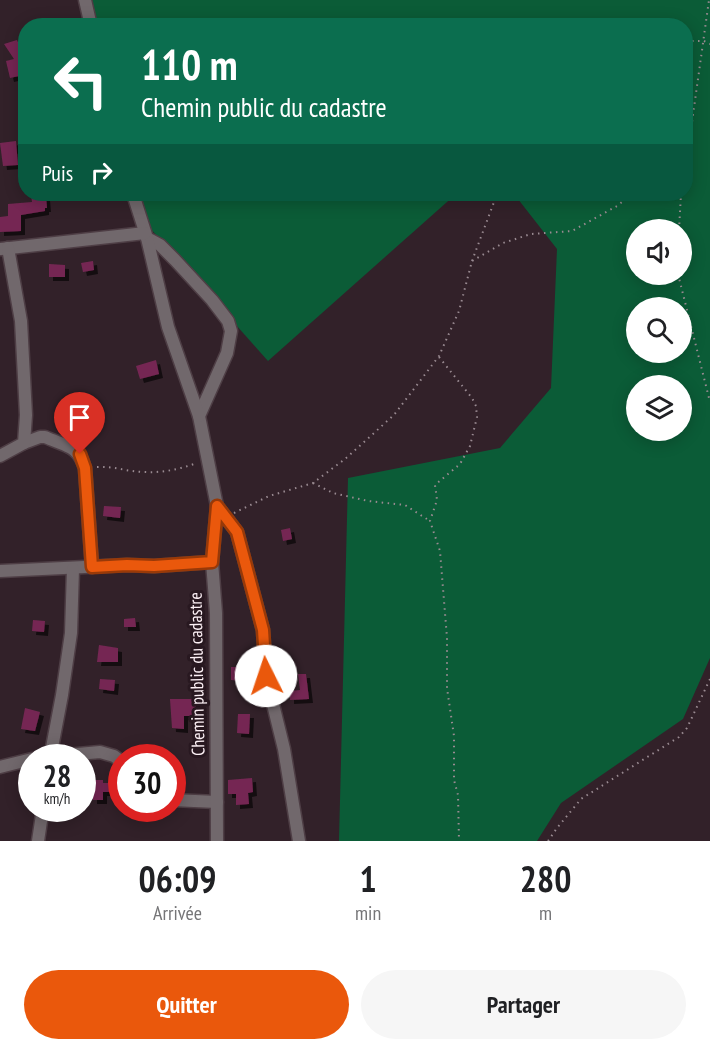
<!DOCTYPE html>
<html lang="fr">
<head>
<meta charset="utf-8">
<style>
	body { margin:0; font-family:"PT Sans Narrow",sans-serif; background:#f6f6f6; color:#202124; height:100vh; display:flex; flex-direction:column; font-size:22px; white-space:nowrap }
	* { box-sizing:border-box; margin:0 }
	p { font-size:20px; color:#757577 }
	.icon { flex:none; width:33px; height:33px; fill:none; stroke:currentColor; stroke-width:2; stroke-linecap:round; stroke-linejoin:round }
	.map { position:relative; height:841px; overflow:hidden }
	.sheet { display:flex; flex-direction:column; background:#fff; flex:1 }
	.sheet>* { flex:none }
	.top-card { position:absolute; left:18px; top:18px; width:675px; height:183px; border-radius:24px; box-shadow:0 3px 15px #0003; background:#0b6e4f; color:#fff; overflow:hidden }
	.fabs { position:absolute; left:626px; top:219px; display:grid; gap:12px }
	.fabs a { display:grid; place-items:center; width:66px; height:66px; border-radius:50%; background:#fff; box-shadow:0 3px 15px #0003; font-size:30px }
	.speed { position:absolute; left:18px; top:744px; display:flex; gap:12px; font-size:30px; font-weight:700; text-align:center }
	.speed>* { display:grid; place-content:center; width:78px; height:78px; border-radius:50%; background:#fff; box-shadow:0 3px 15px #0003; line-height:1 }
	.speed small { font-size:15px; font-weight:400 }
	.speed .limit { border:9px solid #d22; background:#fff; color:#111 }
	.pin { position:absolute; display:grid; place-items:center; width:51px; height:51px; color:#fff; margin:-62px -26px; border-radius:50% 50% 50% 0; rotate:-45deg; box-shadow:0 0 6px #0007 }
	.pin .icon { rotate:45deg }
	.me { position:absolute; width:66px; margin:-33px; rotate:356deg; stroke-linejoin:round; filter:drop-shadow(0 0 4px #0008) }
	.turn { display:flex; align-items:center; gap:21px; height:126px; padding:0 24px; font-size:27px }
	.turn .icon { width:78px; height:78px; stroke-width:2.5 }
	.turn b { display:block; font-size:42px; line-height:51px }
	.then { display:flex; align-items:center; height:57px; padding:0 24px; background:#0003; gap:12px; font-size:22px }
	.eta { display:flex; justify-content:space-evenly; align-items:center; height:102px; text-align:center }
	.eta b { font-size:36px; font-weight:700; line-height:42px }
	.cta { display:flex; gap:12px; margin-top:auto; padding:12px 24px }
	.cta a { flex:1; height:69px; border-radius:36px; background:#ea580c; color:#fff; font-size:24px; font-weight:700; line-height:69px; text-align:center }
	.cta a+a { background:#f6f6f6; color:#202124 }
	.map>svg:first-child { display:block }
	.green { fill:#0b5c37; fill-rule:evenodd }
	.building { fill:#752753; filter:url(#shadow) }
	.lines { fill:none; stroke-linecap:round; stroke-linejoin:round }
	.minor-casing { stroke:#4e3e45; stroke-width:15 }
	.path { stroke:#9a8b92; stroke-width:2; stroke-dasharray:1.5 4.5; stroke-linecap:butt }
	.minor { stroke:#71686c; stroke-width:12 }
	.route-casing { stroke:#983908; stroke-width:15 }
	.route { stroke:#ea580c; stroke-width:10 }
	.labels { text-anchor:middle; stroke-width:6; stroke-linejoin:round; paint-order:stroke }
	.street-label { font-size:18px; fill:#fbeff4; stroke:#281820 }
</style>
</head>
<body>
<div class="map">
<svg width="710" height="841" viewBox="0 0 710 841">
	<defs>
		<filter id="shadow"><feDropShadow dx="4" dy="4" stdDeviation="0" flood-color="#0009"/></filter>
	</defs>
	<rect width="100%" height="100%" fill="#322129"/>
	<!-- green -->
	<g class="green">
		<path d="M88,0H710V658L683,719L561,803L537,841H339L348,478L500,448L551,388L557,249L514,194H686V26H94ZM636,230H681V274H636ZM636,308H681V352H636ZM636,386H681V430H636Z"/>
		<path d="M140,194H456L268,361L149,227Z"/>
	</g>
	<!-- building -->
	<g class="building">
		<path d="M17,40L26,63V92H24L19,76L10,78L6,61L14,59L4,44Z"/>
		<path d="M16,141L18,165L3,166L0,143Z"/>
		<path d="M31,194H43V196H46L47,208H45V211L21,215V231L0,232V217L8,216V204L32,202Z"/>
		<path d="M93,261L94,270L83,272L81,263Z"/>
		<path d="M49,264L65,265V277H49Z"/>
		<path d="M156,360L159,374L140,379L136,366Z"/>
		<path d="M104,506L121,507L120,518L103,516Z"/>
		<path d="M290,528L292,539L283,541L281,530Z"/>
		<path d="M135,618L136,627H124V619Z"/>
		<path d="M33,620L45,621L44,632L32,631Z"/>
		<path d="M99,645L118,648V662H97Z"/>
		<path d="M231,667H240L241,681L231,680Z"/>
		<path d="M298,674H306L309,699L290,700V691L300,690Z"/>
		<path d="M100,679L115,680L114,691L99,689Z"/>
		<path d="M170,699H196V708H193V716H184V729L172,728Z"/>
		<path d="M25,708L40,712L35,731L21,729Z"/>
		<path d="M238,714H250L249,734L237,733Z"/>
		<path d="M252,778L253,792L248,793L249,804L236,805V794H228V780Z"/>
		<path d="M93,780H103V783H122V792H103V800H93Z"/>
	</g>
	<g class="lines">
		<defs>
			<g id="minor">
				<path d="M85,0L91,26"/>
				<path d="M133,194L147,238L160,245L175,260L212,300L228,321L231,331L227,353L199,416L217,506L237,532L263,630L266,676L284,749L299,841"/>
				<path d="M147,238L168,327L199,416"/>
				<path d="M1,249L145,233"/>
				<path d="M24,443L40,437H45C65,446 78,445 85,468L92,567"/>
				<path d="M0,456L24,443L26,415L21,321L8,248"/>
				<path d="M0,571L127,565L154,566L212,562"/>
				<path d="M45,757L100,752L114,756L122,762"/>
				<path d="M50,758L62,695L71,633L73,569"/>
				<path d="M0,767L32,759"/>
				<path d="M172,800L217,802"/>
				<path d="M38,841L43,808"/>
				<path d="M217,841L216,613L212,562L217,506"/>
			</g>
		</defs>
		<!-- minor casing -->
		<use href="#minor" class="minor-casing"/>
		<!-- path -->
		<g class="path">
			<path d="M686,41H704L710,44"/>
			<path d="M686,151L692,122L709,0"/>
			<path d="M679,230L681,194"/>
			<path d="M472,261L497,194"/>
			<path d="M678,274L710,402"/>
			<path d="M439,357L472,398L476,406L477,417L470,446L460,464L435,485L437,500L430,521L440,551L447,638V688L454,736V780L458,795L459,841"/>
			<path d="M97,467C114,466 128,472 145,472C163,473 180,469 197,463"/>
			<path d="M313,483L333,493L368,501L405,505L430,521"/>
			<path d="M234,513L269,496L313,483L345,459L394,415L439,356L459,311L472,261L503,243L531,234L572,231L617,206L632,194"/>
			<path d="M548,841L557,828L581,799L679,737L687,728L710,679"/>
		</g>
		<!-- minor -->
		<use href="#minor" class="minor"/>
	</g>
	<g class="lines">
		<defs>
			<path id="route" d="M80,454L85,468L92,567L127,565L154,566L212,562L217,506L237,532L263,630L266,676"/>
		</defs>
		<!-- route casing -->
		<use href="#route" class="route-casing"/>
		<!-- route -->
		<use href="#route" class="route"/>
	</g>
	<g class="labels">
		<!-- street labels -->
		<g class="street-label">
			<text transform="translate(197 674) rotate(-91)" y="6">Chemin public du cadastre</text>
		</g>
	</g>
</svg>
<div class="fabs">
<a><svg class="icon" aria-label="sound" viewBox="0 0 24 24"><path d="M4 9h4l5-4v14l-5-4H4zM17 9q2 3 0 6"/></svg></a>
<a><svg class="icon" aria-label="search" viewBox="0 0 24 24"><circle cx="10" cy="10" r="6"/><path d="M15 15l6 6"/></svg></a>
<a><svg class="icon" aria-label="layers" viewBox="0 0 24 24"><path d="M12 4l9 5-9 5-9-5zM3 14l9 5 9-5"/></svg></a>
</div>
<div class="speed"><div>28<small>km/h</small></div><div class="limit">30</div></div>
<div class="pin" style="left:80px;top:454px;background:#d93025"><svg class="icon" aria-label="arrive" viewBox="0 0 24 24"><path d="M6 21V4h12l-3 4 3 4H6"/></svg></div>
<svg class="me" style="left:266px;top:676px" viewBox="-20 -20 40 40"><circle r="19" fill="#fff"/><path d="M0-13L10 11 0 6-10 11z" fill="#ea580c"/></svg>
<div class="top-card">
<div class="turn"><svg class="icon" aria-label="left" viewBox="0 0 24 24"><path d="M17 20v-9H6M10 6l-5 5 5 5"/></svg><div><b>110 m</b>Chemin public du cadastre</div></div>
<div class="then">Puis<svg class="icon" aria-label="right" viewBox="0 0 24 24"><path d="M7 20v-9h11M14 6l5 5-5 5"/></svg></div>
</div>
</div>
<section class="sheet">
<div class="eta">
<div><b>06:09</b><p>Arrivée</p></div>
<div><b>1</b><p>min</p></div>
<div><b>280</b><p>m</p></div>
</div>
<div class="cta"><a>Quitter</a><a>Partager</a></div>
</section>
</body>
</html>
